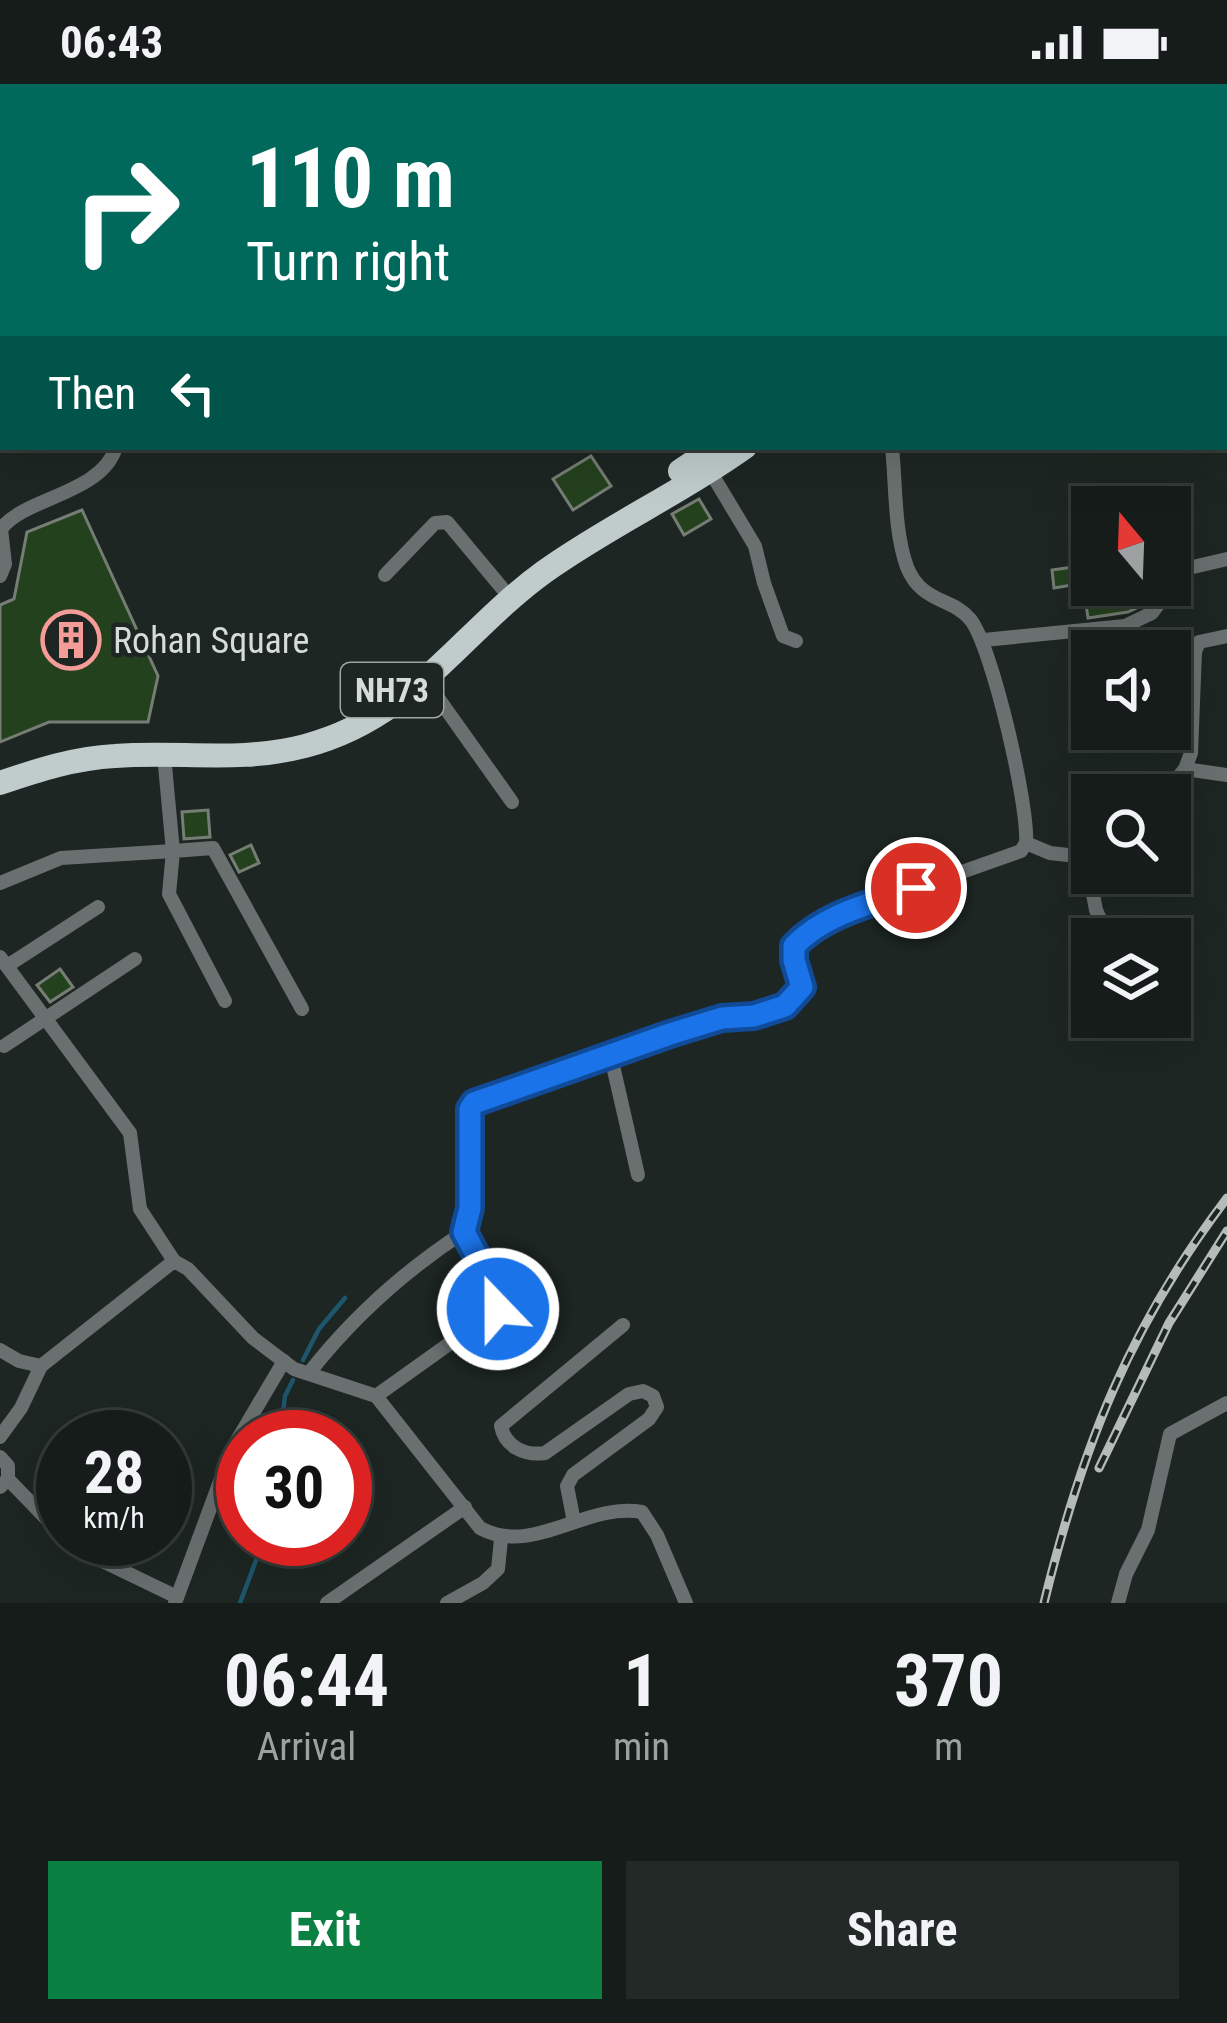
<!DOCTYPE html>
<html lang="en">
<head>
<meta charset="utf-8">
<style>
	body { margin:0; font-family:"Roboto Condensed",sans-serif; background:#232927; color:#f1f3f6; height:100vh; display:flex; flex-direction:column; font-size:45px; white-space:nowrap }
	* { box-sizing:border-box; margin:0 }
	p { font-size:39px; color:#9ea1a2 }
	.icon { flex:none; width:66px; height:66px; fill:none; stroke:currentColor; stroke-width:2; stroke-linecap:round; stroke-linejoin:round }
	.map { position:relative; height:1519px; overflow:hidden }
	.side { display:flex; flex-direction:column; background:#161c1a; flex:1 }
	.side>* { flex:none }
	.guide { position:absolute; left:0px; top:0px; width:1227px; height:366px; box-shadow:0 12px 48px #0002,0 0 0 3px #353a39; background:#00695c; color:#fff; overflow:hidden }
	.needle { width:78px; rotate:341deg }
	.tools { position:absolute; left:1071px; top:402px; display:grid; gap:24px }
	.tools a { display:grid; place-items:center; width:120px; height:120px; border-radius:0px; background:#161c1a; box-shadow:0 12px 48px #0002,0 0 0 3px #353a39; font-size:60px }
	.speed { position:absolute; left:36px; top:1326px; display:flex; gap:24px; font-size:60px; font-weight:700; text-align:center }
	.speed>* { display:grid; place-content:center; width:156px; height:156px; border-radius:50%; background:#161c1a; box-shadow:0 12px 48px #0002,0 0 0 3px #353a39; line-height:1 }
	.speed small { font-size:30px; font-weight:400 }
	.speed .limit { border:18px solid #d22; background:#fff; color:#111 }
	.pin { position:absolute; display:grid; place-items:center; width:102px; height:102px; color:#fff; margin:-51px; border:6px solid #fff; border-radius:50%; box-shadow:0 3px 12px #0007 }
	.me { position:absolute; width:132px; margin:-66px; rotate:338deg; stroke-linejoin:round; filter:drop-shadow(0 0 9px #0008) }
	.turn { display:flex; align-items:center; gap:42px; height:252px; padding:0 48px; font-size:54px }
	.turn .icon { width:156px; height:156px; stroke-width:2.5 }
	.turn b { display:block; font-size:84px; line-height:102px }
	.then { display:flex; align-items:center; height:114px; padding:0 48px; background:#0003; gap:24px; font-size:45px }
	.eta { display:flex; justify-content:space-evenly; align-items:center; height:204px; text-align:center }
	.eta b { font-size:72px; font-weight:700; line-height:84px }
	.button { display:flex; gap:24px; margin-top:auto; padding:24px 48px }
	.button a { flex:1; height:138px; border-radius:0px; background:#0b8043; color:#fff; font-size:48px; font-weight:700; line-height:138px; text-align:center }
	.button a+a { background:#232927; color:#f1f3f6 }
	.status { display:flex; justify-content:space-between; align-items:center; height:84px; padding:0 60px; background:#161c1a; direction:ltr }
	.status svg { height:33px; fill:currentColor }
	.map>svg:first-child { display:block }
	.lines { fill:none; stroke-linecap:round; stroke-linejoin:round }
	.stream { stroke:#1e566c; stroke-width:4.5 }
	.building { fill:#24411e; stroke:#767d75; stroke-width:3 }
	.minor { stroke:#6a7070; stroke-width:14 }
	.trunk { stroke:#c0cccc; stroke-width:24 }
	.rail-casing { stroke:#b5bbb8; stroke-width:9 }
	.rail { stroke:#1d2622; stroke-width:4.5; stroke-dasharray:14; stroke-linecap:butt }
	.route-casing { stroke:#114b97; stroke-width:30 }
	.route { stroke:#1a73e8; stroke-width:21 }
	.labels { text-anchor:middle; stroke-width:9; stroke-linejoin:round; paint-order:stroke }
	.shield { fill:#1d2622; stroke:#9ea5a2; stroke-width:3 }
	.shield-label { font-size:33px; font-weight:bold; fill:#d6dcd9 }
	.poi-label { font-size:36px; fill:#d6dcd9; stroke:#1d2622; text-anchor:start }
</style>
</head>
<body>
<div class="status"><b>06:43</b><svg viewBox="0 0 49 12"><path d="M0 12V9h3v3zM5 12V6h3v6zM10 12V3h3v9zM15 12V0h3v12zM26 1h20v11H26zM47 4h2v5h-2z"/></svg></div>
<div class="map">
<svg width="1227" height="1519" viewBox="0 0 1227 1519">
	<rect width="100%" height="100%" fill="#1d2622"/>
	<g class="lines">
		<!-- stream -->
		<g class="stream">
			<path d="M303,1276L319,1245L345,1214"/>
			<path d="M280,1353L285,1312L293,1296"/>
			<path d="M240,1519L264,1455"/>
		</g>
	</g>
	<!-- building -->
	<g class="building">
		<path d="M591,372L611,402L573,426L553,395Z"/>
		<path d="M699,415L711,435L684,451L672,430Z"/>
		<path d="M82,426L158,592L148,638H49L0,658V521L14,515L27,448Z"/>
		<path d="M1088,481L1090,498L1054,504L1052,486Z"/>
		<path d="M1083,501H1148L1150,512L1145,520L1128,528L1088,534Z"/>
		<path d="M208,726L210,753L184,755L182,728Z"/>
		<path d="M251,761L259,779L239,788L230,771Z"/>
		<path d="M60,885L73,903L50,918L37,901Z"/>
	</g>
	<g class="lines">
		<!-- minor -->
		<g class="minor">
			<path d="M82,0L83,3"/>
			<path d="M722,0L724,3"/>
			<path d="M918,0V3"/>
			<path d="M0,189L3,188"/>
			<path d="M1224,210H1227"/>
			<path d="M0,244L3,246"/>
			<path d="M710,387L755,462L764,499L783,552L796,557"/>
			<path d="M385,491L435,439L447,438L502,504"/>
			<path d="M0,492L5,480L1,445C25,413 102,410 116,363"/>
			<path d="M984,556L1125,542L1152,529L1184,485L1227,475"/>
			<path d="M426,597L512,718"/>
			<path d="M1185,685L1191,669L1195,568L1199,558L1227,552"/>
			<path d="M1164,711L1185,685L1227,691"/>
			<path d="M1026,759L1050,769L1086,773"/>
			<path d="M1092,762L1086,773L1096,826L1109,855"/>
			<path d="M0,799L61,774L173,767L164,671"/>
			<path d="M0,873L130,1049L140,1125L174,1177"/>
			<path d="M7,882L98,823"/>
			<path d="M225,917L169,810L173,767L213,764L302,925"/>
			<path d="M4,962L135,875"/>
			<path d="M611,973L638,1091"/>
			<path d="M0,1266L19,1277L41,1282L174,1177L188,1185L253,1254L294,1285L376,1312L480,1444C534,1473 585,1418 642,1428L657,1451L686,1519"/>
			<path d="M309,1289C353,1233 404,1187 464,1148"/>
			<path d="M376,1312L498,1225L495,1206L464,1148L470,1124V1025L474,1019L670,950L722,934L754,932L785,922L803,903L794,876V862L829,835L1021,767L1026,759C1029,723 992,561 970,535C953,514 921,519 907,483C894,447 896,401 892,363"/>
			<path d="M0,1353L21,1324L41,1282"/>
			<path d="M0,1373L8,1382V1395L0,1403"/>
			<path d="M8,1395L63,1452"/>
			<path d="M574,1438L567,1402L573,1391L649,1335L657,1323L653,1312L643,1307L629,1310L545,1369C525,1372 505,1363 501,1342L623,1241"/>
			<path d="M68,1455L90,1471L177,1513"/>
			<path d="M175,1519L232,1365L284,1277"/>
			<path d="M327,1519L465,1423"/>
			<path d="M447,1519L483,1499L498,1485L501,1455"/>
			<path d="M1118,1519L1126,1490L1148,1446L1170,1350L1227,1319"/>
		</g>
		<!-- trunk -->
		<g class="trunk">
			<path d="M1224,75L1227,73"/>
			<path d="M680,387L716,363"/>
			<path d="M0,699C38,686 75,674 115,672C179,667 241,679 305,662C413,634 460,549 544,488C608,442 681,409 745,363"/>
		</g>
		<defs>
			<g id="rail">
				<path d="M1099,1384L1169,1239L1227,1147"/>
				<path d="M1044,1519C1082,1363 1129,1243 1227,1114"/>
			</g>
		</defs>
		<!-- rail casing -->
		<use href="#rail" class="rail-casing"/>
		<!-- rail -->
		<use href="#rail" class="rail"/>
	</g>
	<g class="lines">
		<defs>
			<path id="route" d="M498,1225L495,1206L464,1148L470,1124V1025L474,1019L670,950L722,934L754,932L785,922L802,903L794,876V862C825,829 874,819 916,804"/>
		</defs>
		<!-- route casing -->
		<use href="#route" class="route-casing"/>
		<!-- route -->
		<use href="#route" class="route"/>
	</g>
	<!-- icons -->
	<defs>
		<symbol id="building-ring" viewBox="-11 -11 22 22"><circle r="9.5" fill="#1d2622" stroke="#f59b98" stroke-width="1.5"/><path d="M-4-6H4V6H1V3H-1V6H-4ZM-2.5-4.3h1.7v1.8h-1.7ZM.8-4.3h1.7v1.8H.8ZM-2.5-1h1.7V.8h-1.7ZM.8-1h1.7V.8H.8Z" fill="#f59b98"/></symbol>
	</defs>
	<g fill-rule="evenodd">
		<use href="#building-ring" x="38" y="523" width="66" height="66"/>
	</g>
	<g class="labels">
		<!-- shield labels -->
		<rect class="shield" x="341" y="579" width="102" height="54" rx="9"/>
		<g class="shield-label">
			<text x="392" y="618">NH73</text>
		</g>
		<!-- poi labels -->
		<g class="poi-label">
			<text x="113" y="569">Rohan Square</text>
		</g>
	</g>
</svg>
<div class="tools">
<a><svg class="needle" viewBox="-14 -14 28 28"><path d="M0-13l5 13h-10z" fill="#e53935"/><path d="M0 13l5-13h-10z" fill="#9ea1a2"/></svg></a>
<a><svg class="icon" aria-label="sound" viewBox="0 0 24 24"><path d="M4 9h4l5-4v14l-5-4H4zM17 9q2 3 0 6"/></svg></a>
<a><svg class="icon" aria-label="search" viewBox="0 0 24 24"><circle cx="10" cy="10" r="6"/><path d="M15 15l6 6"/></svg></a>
<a><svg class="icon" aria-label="layers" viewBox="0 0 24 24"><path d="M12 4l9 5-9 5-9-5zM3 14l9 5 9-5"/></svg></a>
</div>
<div class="speed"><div>28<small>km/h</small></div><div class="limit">30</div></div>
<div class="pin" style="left:916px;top:804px;background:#d93025"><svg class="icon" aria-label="arrive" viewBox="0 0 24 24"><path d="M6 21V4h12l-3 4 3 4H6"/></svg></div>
<svg class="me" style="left:498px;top:1225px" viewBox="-20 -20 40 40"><circle r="17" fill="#1a73e8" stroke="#fff" stroke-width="3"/><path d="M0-11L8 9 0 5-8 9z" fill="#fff"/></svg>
<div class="guide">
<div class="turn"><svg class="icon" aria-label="right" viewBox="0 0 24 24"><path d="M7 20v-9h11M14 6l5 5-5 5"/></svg><div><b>110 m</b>Turn right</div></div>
<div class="then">Then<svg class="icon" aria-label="left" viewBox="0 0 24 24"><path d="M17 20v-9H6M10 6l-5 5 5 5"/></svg></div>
</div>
</div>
<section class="side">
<div class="eta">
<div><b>06:44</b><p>Arrival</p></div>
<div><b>1</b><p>min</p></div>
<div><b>370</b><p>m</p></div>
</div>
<div class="button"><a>Exit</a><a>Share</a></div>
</section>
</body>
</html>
